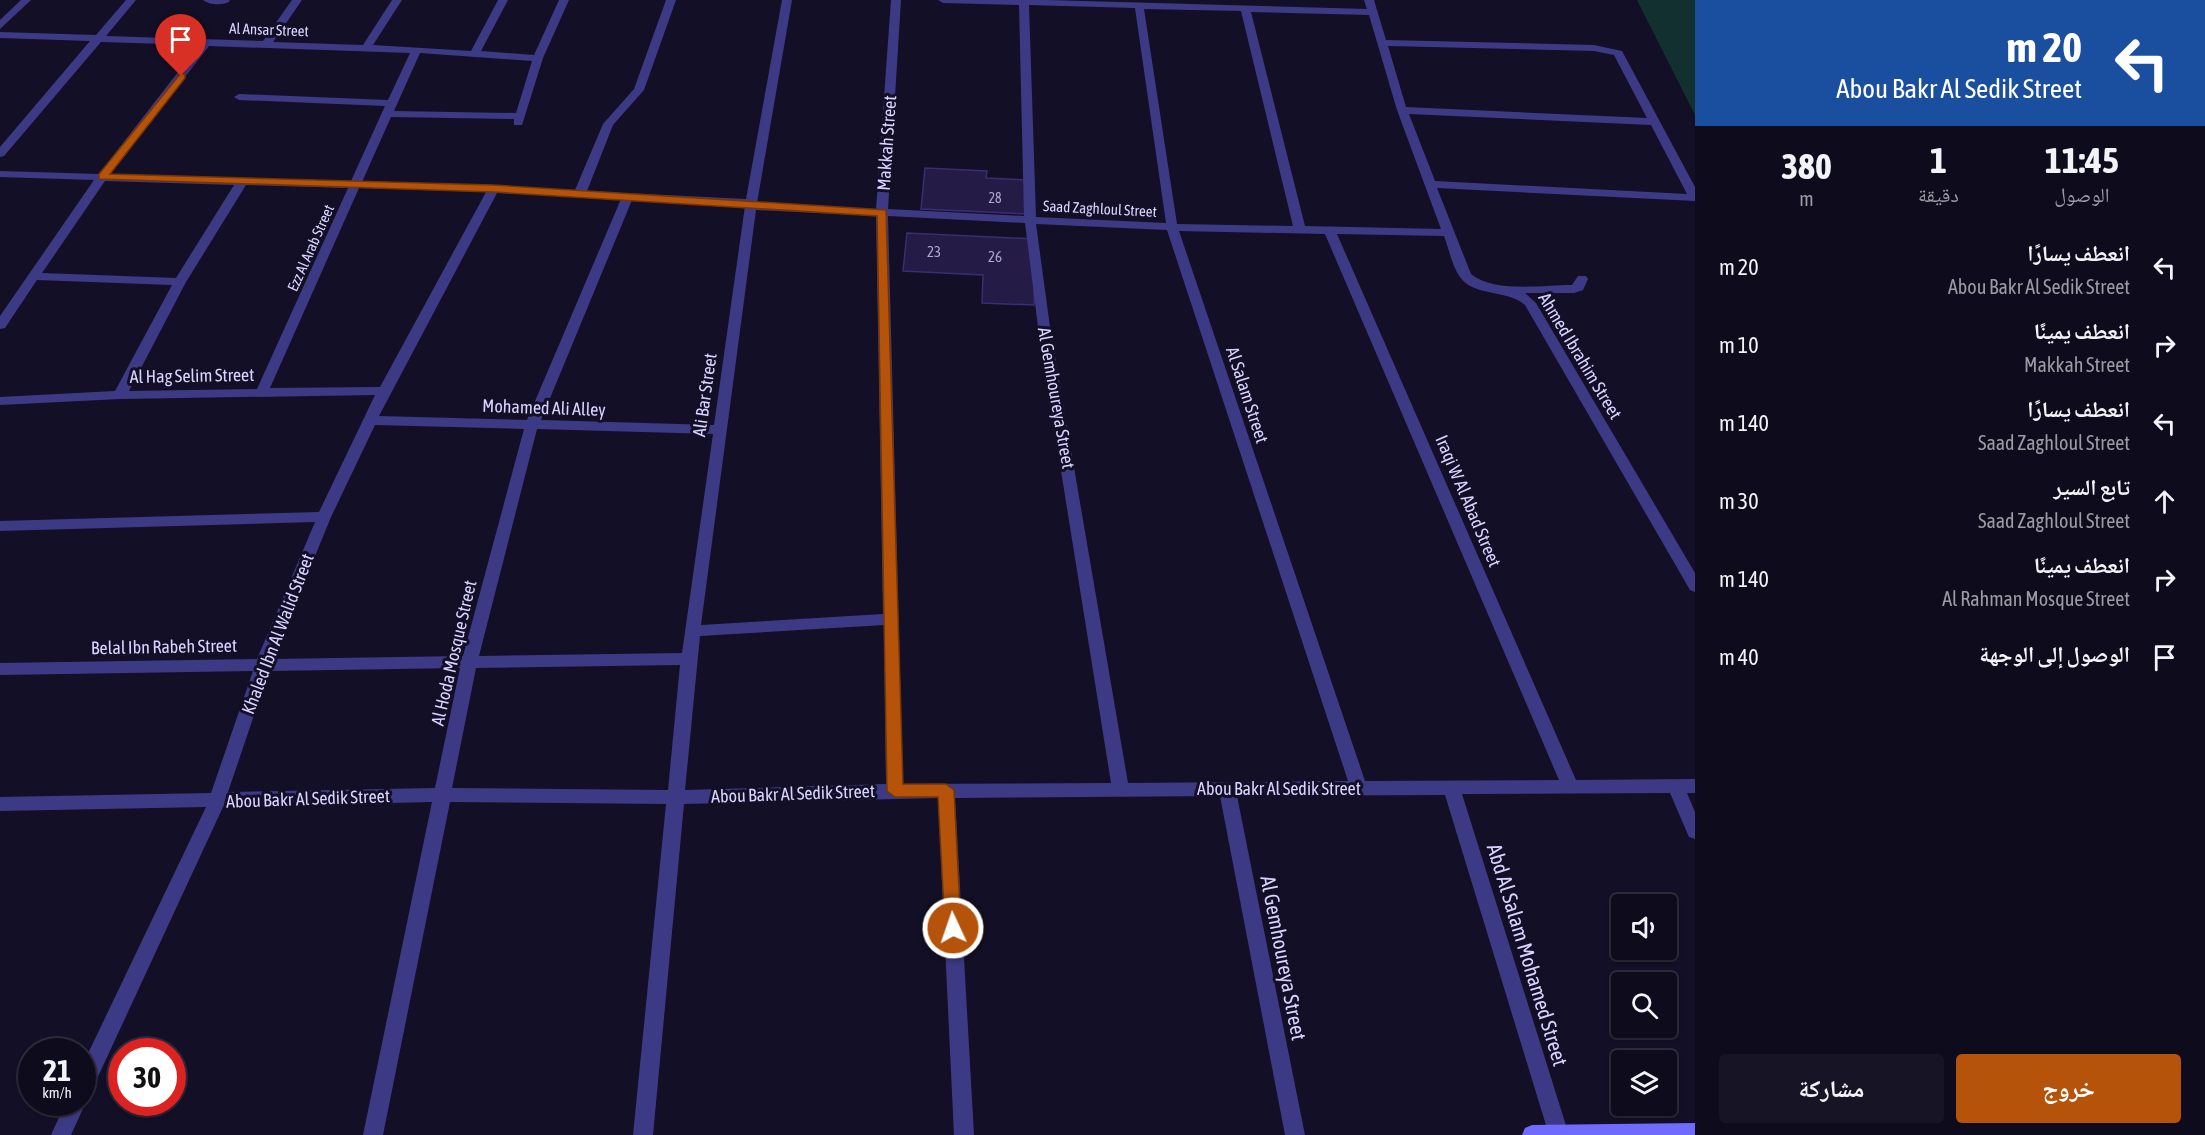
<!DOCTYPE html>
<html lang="ar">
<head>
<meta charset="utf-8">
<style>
	body { margin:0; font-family:"Asap Condensed","Noto Naskh Arabic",sans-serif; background:#171425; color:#f1f3f6; direction:rtl; height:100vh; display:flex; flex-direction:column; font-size:22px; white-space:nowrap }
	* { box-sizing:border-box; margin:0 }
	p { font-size:20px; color:#9b9ba3 }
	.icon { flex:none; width:33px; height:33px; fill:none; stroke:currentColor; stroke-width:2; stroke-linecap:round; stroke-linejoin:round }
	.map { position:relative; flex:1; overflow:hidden; direction:ltr }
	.side { display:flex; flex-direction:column; background:#0e0b1c; width:510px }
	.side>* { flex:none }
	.guide { background:#1a4fa0; color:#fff; overflow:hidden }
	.fabs { position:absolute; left:1611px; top:894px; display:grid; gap:12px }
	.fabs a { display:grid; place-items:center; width:66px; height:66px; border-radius:6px; background:#0e0b1c; box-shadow:0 2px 4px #0004,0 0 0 2px #2e2b3b; font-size:30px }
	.speed { position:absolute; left:18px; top:1038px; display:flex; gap:12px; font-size:30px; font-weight:700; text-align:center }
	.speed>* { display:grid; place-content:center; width:78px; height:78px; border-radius:50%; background:#0e0b1c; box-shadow:0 2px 4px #0004,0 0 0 2px #2e2b3b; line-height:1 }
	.speed small { font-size:15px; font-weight:400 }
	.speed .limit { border:9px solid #d22; background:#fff; color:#111 }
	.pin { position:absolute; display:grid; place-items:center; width:51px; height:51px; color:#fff; margin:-62px -26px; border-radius:50% 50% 50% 0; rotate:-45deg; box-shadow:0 0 6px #0007 }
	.pin .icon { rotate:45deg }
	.me { position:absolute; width:66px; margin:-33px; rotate:357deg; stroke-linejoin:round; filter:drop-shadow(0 0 4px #0008) }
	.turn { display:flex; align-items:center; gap:21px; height:126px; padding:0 24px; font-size:27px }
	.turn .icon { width:78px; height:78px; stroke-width:2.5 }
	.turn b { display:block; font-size:42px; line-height:51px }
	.eta { display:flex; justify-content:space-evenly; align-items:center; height:102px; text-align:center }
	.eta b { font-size:36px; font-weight:700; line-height:42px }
	.action { display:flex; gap:12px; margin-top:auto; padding:12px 24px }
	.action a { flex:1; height:69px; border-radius:6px; background:#b45309; color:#fff; font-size:24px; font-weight:700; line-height:69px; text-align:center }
	.action a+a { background:#171425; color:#f1f3f6 }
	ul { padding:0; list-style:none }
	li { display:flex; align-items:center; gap:18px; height:78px; padding:0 24px }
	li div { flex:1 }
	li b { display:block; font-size:22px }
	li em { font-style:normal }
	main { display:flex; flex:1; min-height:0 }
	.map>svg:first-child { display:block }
	.green { fill:#12302f }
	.building { fill:#241b47; stroke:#3b2d73; stroke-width:1.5 }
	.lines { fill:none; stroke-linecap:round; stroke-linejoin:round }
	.street { fill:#3d3a85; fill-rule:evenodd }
	.secondary { fill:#6f6bff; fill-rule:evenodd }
	.route { fill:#b45309; stroke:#753606; stroke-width:1.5 }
	.labels { text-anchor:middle; stroke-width:6; stroke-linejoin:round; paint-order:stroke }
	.far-number-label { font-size:14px; fill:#aca6d1 }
	.far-street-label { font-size:15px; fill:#d9d4ff; stroke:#130f26 }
	.number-label { font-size:15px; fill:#aca6d1 }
	.street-label { font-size:18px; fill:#d9d4ff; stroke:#130f26 }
	.near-street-label { font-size:21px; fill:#d9d4ff; stroke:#130f26 }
</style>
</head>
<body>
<main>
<section class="side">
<div class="guide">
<div class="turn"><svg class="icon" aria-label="left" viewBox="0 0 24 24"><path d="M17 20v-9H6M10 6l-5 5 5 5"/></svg><div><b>20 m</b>Abou Bakr Al Sedik Street</div></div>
</div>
<div class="eta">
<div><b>11:45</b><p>الوصول</p></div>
<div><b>1</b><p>دقيقة</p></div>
<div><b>380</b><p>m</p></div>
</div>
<ul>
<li><svg class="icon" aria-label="left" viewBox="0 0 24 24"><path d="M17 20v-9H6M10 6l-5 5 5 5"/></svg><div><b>انعطف يسارًا</b><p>Abou Bakr Al Sedik Street</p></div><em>20 m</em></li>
<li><svg class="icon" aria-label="right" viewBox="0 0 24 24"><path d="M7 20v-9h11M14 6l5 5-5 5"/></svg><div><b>انعطف يمينًا</b><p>Makkah Street</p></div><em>10 m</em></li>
<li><svg class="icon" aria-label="left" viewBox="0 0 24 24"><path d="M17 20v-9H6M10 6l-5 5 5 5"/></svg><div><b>انعطف يسارًا</b><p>Saad Zaghloul Street</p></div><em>140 m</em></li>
<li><svg class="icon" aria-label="ahead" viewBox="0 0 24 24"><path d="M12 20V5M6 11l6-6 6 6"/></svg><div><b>تابع السير</b><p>Saad Zaghloul Street</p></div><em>30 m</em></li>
<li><svg class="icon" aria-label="right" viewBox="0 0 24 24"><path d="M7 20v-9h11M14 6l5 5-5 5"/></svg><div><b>انعطف يمينًا</b><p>Al Rahman Mosque Street</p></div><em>140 m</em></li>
<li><svg class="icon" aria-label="arrive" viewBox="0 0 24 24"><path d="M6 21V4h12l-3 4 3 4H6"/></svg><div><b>الوصول إلى الوجهة</b></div><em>40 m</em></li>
</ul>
<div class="action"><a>خروج</a><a>مشاركة</a></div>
</section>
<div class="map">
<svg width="1695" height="1135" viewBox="0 0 1695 1135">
	<rect width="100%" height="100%" fill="#130f26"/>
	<!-- green -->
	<path class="green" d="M1637,0H1695V115Z"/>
	<!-- building -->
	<g class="building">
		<path d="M925,168L987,171L986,178L1027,180V214L921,209Z"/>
		<path d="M907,233L1035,239L1034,305L982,303L983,275L903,271Z"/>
	</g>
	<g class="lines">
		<!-- street -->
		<g class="street">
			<path d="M21,0H31L0,29V20Z"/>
			<path d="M126,0H136L106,36L263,41L292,0H302L273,42L363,45L392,0H402L373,45L471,51L498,0H508L481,51L534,55L559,0H569L543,58L522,125H514V119L391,117L362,182L575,190L603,124L634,89L666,0H676L644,90L613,125L587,191L746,199L782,0H792L757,203L876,209L891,0H901L888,209L1024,216L1019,5L943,3L938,0H1047L1367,9L1364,0H1374L1386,40L1594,45L1622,51L1695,187V201L1437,188L1471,274C1493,293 1543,285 1572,285L1578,276H1586L1588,279L1583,290L1574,293H1525L1536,303L1695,573V592L1690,590L1525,305C1507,289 1474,297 1460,277C1452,266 1449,249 1444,236L1337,234L1576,780L1695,779V793H1687L1695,812V839L1689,837L1670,793L1462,794L1569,1135H1549L1445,795L1237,796L1305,1135H1285L1220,796L955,798L974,1135H954L938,798L684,804L653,1135H633L666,804L450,802L383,1135H363L432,802L223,807L89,1096L84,1098L86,1102L71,1135H51L66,1102H82V1066L206,807L0,811V797L211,793L253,671L0,675V663L257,659L315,522L0,531V521L319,512L375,395L120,399L0,405V397L115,391L172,285L37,280L5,328L0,329V316L94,180L0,177V171L99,174L199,45L101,42L4,156L0,157V147L90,41L0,38V32L96,35ZM1029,5L1135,8L1166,223L1036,217ZM1144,9L1241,11L1293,226L1177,224ZM1251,12L1369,15L1397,110L1441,229L1305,226ZM209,46L410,53L388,100L239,94L234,97L239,100L385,106L351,181L110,174ZM1388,46L1594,51L1614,55L1647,118L1406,107ZM420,53L532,61L516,113L394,111ZM1409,114L1651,125L1687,194L1435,181ZM105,181L234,185L176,278L42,273ZM246,185L348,188L257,389L129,391L186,282ZM359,188L486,192L380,387L270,388ZM497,193L621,199L527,420L379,416ZM632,200L745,206L714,425L541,420ZM756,210L876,216L883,614L701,625ZM888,216L1025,223L1038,327L1111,783L903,784ZM1036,224L1167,230L1348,781L1128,783L1050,327ZM1179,231L1325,234L1559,780L1365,781ZM375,425L524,429L463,656L273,659L331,517ZM537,429L713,434L682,653L479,656ZM884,625L886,784L685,790L700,636ZM680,665L668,790L452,788L476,668ZM460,668L435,788L228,792L269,671Z"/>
			<path d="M203,0H229L230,1C224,6 209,5 203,0Z"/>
		</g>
		<!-- secondary -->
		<path class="secondary" d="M1695,1123V1135H1522L1525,1128L1532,1125Z"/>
	</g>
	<!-- route -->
	<path class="route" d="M181,73L185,74V78L110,174L493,185L886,210L903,784H946L954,790L961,928L959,933L953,936L947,933L945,928L938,797H895L887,791L877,216L493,192L99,179V174Z"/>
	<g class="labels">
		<!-- far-number labels -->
		<g class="far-number-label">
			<text x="995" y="203">28</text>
		</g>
		<!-- far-street labels -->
		<g class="far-street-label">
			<text transform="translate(269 30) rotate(2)" y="5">Al Ansar Street</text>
			<text transform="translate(1100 209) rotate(3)" y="5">Saad Zaghloul Street</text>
			<text transform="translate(311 248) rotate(-66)" y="5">Ezz Al Arab Street</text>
		</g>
		<!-- number labels -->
		<g class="number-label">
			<text x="934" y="257">23</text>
			<text x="995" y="262">26</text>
		</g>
		<!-- street labels -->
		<g class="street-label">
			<text transform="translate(887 143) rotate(-86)" y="6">Makkah Street</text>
			<text transform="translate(1580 356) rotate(59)" y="6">Ahmed Ibrahim Street</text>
			<text transform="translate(192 376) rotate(-1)" y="6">Al Hag Selim Street</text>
			<text transform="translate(705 395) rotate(-82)" y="6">Ali Bar Street</text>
			<text transform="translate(1247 395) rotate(72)" y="6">Al Salam Street</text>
			<text transform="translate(1056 398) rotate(80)" y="6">Al Gemhoureya Street</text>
			<text transform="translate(544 408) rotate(2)" y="6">Mohamed Ali Alley</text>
			<text transform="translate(1468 501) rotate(67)" y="6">Iraqi W Al Abad Street</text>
			<text transform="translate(278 634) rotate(-69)" y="6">Khaled Ibn Al Walid Street</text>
			<text transform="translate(164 647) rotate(-1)" y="6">Belal Ibn Rabeh Street</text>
			<text transform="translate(454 653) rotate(-77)" y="6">Al Hoda Mosque Street</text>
			<text x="1279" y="795">Abou Bakr Al Sedik Street</text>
			<text transform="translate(793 794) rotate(-2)" y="6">Abou Bakr Al Sedik Street</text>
			<text transform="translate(308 799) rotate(-2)" y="6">Abou Bakr Al Sedik Street</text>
		</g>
		<!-- near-street labels -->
		<g class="near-street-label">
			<text transform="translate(1527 955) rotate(73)" y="7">Abd Al Salam Mohamed Street</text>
			<text transform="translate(1283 958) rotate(79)" y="7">Al Gemhoureya Street</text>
		</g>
	</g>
</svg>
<div class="fabs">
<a><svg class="icon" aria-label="sound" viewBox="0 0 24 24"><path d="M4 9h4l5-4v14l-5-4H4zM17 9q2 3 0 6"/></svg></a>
<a><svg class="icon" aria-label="search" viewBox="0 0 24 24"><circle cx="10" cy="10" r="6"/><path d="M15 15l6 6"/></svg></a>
<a><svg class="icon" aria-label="layers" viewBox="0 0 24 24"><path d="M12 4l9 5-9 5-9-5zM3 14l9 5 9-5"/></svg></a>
</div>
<div class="speed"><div>21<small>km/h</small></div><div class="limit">30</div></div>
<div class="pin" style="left:181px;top:76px;background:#d93025"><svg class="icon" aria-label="arrive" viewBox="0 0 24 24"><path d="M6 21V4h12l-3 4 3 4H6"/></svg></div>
<svg class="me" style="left:953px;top:928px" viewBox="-20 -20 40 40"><circle r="17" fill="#b45309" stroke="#fff" stroke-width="3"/><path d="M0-11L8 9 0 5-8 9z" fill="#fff"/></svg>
</div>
</main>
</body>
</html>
